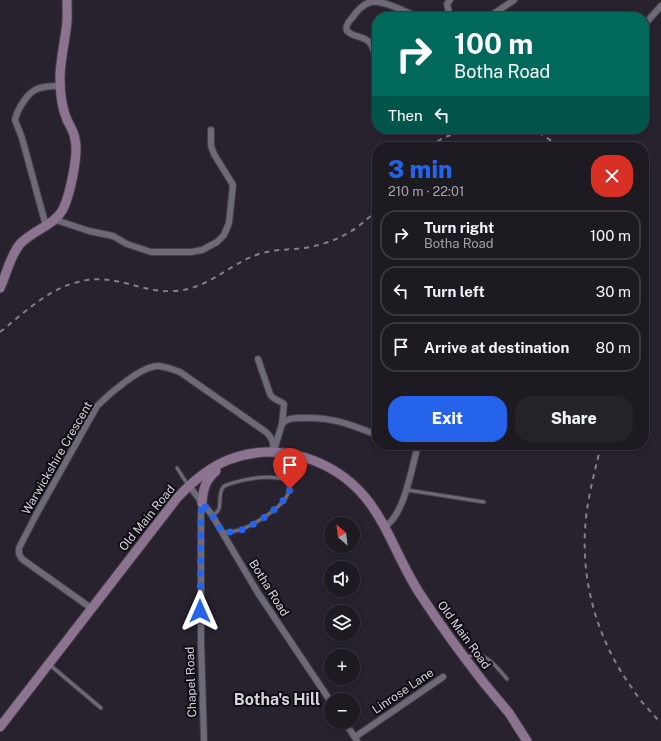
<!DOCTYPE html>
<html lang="en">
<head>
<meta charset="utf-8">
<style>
	body { margin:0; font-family:"Public Sans",sans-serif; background:#25232a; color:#f1f3f6; height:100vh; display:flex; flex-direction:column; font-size:15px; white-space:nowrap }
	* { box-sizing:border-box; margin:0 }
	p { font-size:13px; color:#a0a1a5 }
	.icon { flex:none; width:22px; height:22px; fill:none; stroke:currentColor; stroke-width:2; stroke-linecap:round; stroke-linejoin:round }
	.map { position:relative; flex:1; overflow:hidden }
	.sheet { position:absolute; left:372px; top:142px; width:277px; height:308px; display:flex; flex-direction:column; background:#1d1a22; border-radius:16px; box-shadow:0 2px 6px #0003,0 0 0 1px #3b3840 }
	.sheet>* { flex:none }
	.guide { position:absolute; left:372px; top:12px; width:277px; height:122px; border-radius:16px; box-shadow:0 2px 6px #0003,0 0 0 1px #3b3840; background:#00695c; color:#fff; overflow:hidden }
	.needle { width:26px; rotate:332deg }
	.tools { position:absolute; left:324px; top:517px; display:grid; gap:8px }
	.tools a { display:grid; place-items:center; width:36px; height:36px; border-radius:50%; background:#1d1a22; box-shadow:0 2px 6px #0003,0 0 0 1px #3b3840; font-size:20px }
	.pin { position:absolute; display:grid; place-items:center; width:34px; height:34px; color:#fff; margin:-41px -17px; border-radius:50% 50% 50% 0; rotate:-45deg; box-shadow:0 0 4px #0007 }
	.pin .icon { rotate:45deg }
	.me { position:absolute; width:44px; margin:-22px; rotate:0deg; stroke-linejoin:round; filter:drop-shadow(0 0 3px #0008) }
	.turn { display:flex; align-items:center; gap:14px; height:84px; padding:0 16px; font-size:18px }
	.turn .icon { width:52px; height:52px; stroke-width:2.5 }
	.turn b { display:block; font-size:28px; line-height:34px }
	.then { display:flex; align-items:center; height:38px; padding:0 16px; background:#0003; gap:8px; font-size:15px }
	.round { display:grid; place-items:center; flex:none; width:42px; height:42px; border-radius:16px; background:#25232a }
	.head { display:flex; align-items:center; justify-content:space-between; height:68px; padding:0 16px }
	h1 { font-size:24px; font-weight:800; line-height:30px; color:#2563eb }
	.action { display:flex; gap:8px; margin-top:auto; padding:8px 16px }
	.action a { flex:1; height:46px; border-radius:16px; background:#2563eb; color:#fff; font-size:16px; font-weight:800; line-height:46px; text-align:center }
	.action a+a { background:#25232a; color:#f1f3f6 }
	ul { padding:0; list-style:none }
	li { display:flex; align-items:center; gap:12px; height:50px; margin:0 8px 6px; padding:0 8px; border:2px solid #3b3840; border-radius:16px }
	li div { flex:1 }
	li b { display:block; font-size:15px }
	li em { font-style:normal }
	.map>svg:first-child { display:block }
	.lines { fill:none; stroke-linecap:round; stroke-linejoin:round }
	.lane-casing { stroke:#433f49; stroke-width:5 }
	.street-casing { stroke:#433f49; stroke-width:8 }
	.secondary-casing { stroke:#433f49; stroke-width:11 }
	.lane { stroke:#6e6977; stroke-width:3 }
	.street { stroke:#6e6977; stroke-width:6 }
	.secondary { stroke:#8c7490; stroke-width:9 }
	.rail { stroke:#848089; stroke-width:2; stroke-dasharray:5 5; stroke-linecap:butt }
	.route { stroke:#2563eb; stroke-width:7; stroke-dasharray:0 12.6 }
	.labels { text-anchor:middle; stroke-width:4; stroke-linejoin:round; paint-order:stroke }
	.street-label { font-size:12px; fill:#d6d3db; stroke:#0f0c12 }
	.district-label { font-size:16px; font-weight:bold; fill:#d6d3db; stroke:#0f0c12 }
</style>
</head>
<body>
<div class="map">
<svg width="661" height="741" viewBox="0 0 661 741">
	<rect width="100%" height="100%" fill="#27222e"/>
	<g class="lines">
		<defs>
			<g id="lane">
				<path d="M177,468L188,485"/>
				<path d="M407,490L484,502"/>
				<path d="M212,515C226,510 215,496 224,486C243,479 265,475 285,479C288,483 290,486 289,490C287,506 250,528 235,531C231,532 227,532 223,532"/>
				<path d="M467,657C484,649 497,667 507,679"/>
				<path d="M50,665L101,708"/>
			</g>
			<g id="street">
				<path d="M450,17L447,4L450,0"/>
				<path d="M489,17L514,0"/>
				<path d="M644,25L661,6"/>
				<path d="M377,72C374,61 377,45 365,39C359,36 352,36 347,31C345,26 348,22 352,18C356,12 363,4 371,2C384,0 406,12 418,17"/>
				<path d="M53,219L89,231L113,236L127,244L151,252H191L202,250L217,242L224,235L229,223L233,185L214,154L211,146V130"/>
				<path d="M46,226L22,138L15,120C17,110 27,93 37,89C44,86 53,86 60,86"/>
				<path d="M258,359L270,394C273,400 279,400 284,404L282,424L275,447"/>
				<path d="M282,424C288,417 296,418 305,418C333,417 352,425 377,435"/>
				<path d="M189,486L212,515L258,593L331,702"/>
				<path d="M202,503L201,515V643L204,741"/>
				<path d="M384,527C404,517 412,467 418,445"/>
				<path d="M91,608L22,559L19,554V548L36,515L97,406C109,394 142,365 159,366C166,367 173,369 180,372L266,432C272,438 275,443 272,453"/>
				<path d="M345,722L357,741"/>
				<path d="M355,737L443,677"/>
			</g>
			<g id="secondary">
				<path d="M0,288C7,273 10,256 20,244C33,230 56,225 64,207C70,193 79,154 75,139C74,132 70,126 67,120C62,108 60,92 60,78C60,62 64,46 66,30C68,20 67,10 67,0"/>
				<path d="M202,503C203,490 205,480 216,471"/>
				<path d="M0,727L177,498C191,483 208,468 228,460C276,441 332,458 365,497C389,526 400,565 422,597C441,626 462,655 484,683C492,693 501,703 509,713C515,722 521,732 527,741"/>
			</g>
		</defs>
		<!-- lane casing -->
		<use href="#lane" class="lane-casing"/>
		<!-- street casing -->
		<use href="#street" class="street-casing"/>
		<!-- secondary casing -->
		<use href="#secondary" class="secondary-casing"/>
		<!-- lane -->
		<use href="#lane" class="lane"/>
		<!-- street -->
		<use href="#street" class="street"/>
		<!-- secondary -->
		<use href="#secondary" class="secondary"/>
		<!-- rail -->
		<g class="rail">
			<path d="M529,129L539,133L561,147"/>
			<path d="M429,147L443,138L466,129"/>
			<path d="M0,332C24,313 48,289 78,282C114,272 140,293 174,291C210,289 228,264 259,254C274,249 289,250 304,248C332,244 358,231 377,209"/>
			<path d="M601,445C596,467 590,488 587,510C578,573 595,637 632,688C640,701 651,712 661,723"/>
		</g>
	</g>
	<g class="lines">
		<!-- route -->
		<path class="route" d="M200,611L201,515L202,503L212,515L222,532C226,532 231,532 235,532C252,528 285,506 290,489"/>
	</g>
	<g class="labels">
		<!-- street labels -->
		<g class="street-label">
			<text transform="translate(57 458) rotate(-60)" y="4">Warwickshire Crescent</text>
			<text transform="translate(147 518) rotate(-51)" y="4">Old Main Road</text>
			<text transform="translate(269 588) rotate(58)" y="4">Botha Road</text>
			<text transform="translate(464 635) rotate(54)" y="4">Old Main Road</text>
			<text transform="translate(191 682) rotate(-92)" y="4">Chapel Road</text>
			<text transform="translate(403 691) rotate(-34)" y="4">Linrose Lane</text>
		</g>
		<!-- district labels -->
		<g class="district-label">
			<text x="277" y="705">Botha's Hill</text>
		</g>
	</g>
</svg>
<div class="tools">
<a><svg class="needle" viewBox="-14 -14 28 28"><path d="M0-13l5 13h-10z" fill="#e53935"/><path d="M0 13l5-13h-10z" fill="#a0a1a5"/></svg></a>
<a><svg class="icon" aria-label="sound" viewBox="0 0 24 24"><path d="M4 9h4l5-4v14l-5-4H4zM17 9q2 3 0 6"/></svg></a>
<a><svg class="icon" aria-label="layers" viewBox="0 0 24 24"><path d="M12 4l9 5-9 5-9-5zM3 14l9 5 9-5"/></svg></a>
<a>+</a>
<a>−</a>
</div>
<div class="pin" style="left:290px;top:489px;background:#d93025"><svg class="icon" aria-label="arrive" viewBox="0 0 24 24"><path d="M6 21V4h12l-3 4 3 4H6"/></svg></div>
<svg class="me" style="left:200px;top:611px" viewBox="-20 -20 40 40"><path d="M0-17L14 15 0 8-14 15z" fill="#2563eb" stroke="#fff" stroke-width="4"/></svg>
<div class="guide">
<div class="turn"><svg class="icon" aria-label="right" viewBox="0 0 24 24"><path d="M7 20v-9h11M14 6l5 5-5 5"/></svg><div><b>100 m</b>Botha Road</div></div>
<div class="then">Then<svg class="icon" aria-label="left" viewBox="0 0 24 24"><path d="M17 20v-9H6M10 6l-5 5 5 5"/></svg></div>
</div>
<section class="sheet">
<div class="head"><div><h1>3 min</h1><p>210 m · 22:01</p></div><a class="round" style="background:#d93025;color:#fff"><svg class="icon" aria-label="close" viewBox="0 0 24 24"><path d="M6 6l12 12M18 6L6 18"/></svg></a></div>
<ul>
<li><svg class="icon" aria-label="right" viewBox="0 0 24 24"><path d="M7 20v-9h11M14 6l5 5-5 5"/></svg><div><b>Turn right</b><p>Botha Road</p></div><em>100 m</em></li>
<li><svg class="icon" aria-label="left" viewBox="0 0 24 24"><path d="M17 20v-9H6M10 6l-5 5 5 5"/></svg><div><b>Turn left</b></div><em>30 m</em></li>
<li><svg class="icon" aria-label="arrive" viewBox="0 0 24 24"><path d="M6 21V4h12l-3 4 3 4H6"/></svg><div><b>Arrive at destination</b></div><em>80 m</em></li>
</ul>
<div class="action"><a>Exit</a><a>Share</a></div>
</section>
</div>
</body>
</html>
